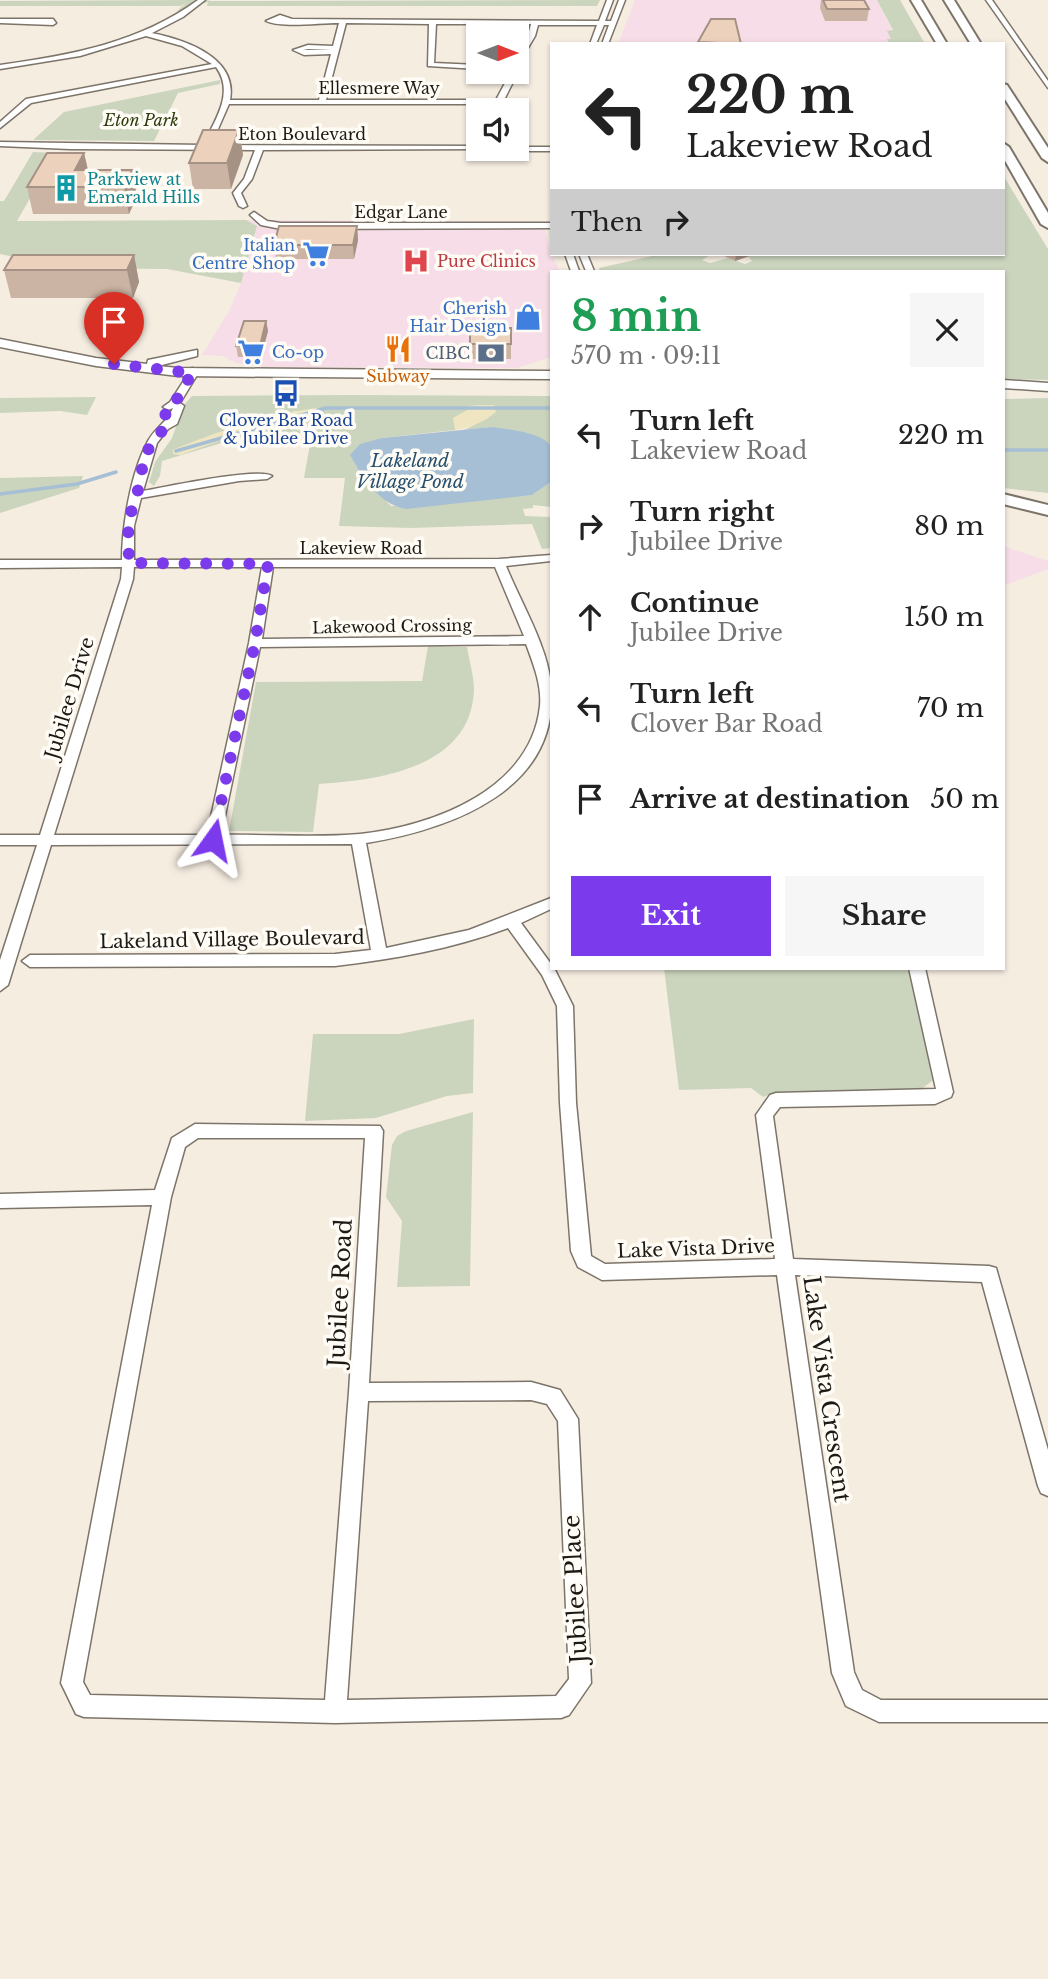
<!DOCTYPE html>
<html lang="en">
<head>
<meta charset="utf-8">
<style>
	body { margin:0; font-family:"Libre Baskerville",serif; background:#f6f6f6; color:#222; height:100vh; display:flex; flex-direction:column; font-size:26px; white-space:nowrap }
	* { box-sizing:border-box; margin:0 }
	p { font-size:23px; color:#767676 }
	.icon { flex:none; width:38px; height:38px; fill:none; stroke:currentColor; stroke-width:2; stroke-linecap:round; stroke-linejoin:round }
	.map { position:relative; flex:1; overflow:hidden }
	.panel { position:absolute; left:550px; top:270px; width:455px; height:700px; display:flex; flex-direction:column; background:#fff; border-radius:0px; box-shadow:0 2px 5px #0004 }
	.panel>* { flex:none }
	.hud { position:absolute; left:550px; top:42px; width:455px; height:214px; border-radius:0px; box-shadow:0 2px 5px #0004; background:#fff; color:#222; overflow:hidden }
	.needle { width:46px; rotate:90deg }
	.tools { position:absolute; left:466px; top:21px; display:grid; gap:14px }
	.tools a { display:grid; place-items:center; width:63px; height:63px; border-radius:0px; background:#fff; box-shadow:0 2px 5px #0004; font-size:35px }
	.pin { position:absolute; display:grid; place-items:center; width:60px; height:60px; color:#fff; margin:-72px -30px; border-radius:50% 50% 50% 0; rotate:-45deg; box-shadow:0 0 7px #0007 }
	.pin .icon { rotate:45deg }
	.me { position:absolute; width:77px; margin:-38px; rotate:12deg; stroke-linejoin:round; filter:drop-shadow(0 0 5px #0008) }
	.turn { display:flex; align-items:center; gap:24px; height:147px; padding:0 21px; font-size:32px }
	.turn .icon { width:91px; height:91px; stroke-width:2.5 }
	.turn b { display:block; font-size:49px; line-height:60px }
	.then { display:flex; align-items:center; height:66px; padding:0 21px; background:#0003; gap:14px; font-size:26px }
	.round { display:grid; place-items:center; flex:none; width:74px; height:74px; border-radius:0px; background:#f6f6f6 }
	.headline { display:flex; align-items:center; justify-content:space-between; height:119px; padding:0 21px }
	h1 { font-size:42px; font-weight:800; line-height:52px; color:#1e9e55 }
	.cta { display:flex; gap:14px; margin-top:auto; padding:14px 21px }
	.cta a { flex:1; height:80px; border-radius:0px; background:#7c3aed; color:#fff; font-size:28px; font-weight:800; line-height:80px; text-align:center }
	.cta a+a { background:#f6f6f6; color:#222 }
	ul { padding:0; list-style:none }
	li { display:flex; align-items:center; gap:21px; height:91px; padding:0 21px }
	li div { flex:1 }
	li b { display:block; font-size:26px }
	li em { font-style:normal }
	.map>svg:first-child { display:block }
	.commercial { fill:#f6dde8 }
	.green { fill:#cbd5be; fill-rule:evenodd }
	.sand { fill:#efe5c0 }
	.water { fill:#a6bfd5 }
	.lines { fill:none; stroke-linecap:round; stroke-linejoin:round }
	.stream { stroke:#a6bfd5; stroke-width:3.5 }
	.minor-casing { stroke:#7c7469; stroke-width:3 }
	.major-casing { stroke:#7c7469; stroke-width:3 }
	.highway-casing { stroke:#7c7469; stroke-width:4 }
	.minor { fill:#fff; fill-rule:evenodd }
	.major { fill:#fff; fill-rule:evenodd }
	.highway { fill:#fff; fill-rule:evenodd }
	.wall { fill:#cbb4a3 }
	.shaded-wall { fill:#a59284 }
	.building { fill:#ecd1bd; stroke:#a59284; stroke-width:2 }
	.route { stroke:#7c3aed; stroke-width:12; stroke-dasharray:0 21.6 }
	.labels { text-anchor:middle; stroke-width:7; stroke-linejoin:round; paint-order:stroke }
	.far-street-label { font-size:16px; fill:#1d1a15; stroke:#fffcf6 }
	.far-park-label { font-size:16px; font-style:italic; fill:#2d3b0d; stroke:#fffcf6 }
	.far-culture-label { font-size:16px; fill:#0d838f; stroke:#fffcf6; text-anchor:start }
	.far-shop-label { font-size:16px; fill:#366cbe; stroke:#fffcf6; text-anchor:end }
	.far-health-label { font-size:16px; fill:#be3a42; stroke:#fffcf6; text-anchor:start }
	.far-service-label { font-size:16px; fill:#4e5e75; stroke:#fffcf6; text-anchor:end }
	.far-food-label { font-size:16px; fill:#c56008; stroke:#fffcf6 }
	.far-transit-label { font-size:16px; fill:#164399; stroke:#fffcf6 }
	.far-water-label { font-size:18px; font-style:italic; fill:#264f6f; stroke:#fffcf6 }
	.street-label { font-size:19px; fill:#1d1a15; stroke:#fffcf6 }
	.near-street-label { font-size:23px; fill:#1d1a15; stroke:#fffcf6 }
</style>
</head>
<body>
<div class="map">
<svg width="1048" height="1979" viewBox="0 0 1048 1979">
	<rect width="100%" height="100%" fill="#f6ede1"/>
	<!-- commercial -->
	<g class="commercial">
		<path d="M635,0H877L899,44H618Z"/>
		<path d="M246,220L543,222L551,254L560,271H551V357L517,368L266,367L236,363L223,356L202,355L230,309L241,283L257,227Z"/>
		<path d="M1003,546L1048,561V569L1003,586Z"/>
	</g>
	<!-- green -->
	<g class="green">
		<path d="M190,0H197L181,11H177L187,2L181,6H0V1Z"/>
		<path d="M206,0L211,1L600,0L597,6H207L208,2L200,4Z"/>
		<path d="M877,0H900L925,44H889L887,39H891L887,31L893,30Z"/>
		<path d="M220,80V84L178,93L154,141L33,140L64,112Z"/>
		<path d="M33,152L56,153L17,221L246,220L257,226L241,283L167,269L29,268L33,261L0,254V201H4Z"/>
		<path d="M1003,175L1048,249V380L1003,379V271H600L599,268L661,254H712L702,260L710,263L728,258L745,264L752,261L748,256L755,254H1003Z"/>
		<path d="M355,395L551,396V448L547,443L491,427L464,430L486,419L495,408L494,405L468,406L470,409L455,430L382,438L381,495L391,506L532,495L551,482V507L533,505V508L523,509L525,516L551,517V548L542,549L532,524L411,528L339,526L345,478H304L312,433L245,436L162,461L160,476L154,486L149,482L155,462L172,438L184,405L192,396ZM295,411L318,412L253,428L180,455L173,450L241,426Z"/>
		<path d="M96,397L87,415L60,411L0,413V398Z"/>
		<path d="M1048,398V493L1003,488V399Z"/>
		<path d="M83,476L79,488L0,513V478Z"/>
		<path d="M428,646L467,647C469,660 474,676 474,690C471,768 379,780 319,784L313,832L229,831L256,682L422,681Z"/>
		<path d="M664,968H910L936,1078L920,1090L775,1093L763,1097L751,1088L679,1090Z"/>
		<path d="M474,1019L473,1093L447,1096L376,1118L305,1121L313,1034H399Z"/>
		<path d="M473,1112L470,1286L397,1287L402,1221L386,1197L392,1145L397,1136L406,1131Z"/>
	</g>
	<!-- sand -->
	<g class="sand">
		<path d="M494,405L496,412C486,421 467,429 455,430L453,418L469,409L468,406Z"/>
		<path d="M316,408L319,412L253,428L180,455L173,454V450L177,448C221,430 268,415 316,408Z"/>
	</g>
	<!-- water -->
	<path class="water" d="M491,427C505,429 544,432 551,447C554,455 551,472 551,482L532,495L406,509C379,504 363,478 350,455L360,444L382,438Z"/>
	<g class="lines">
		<!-- stream -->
		<g class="stream">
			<path d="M1003,450H1048"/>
			<path d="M176,451L326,408H551"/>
			<path d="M0,494L77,484L116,472"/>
		</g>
		<defs>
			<g id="minor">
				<path d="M198,0H205L183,17L152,33C185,40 238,57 230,100H319L331,54L304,55L293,50L308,45L333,46L339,23C320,23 280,28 266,21L280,15L292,19L599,21L607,0H613L605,21H611L619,0H625L608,44H602L609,25H604L596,44H590L597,25H538L535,36L516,68C516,52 528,40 531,24H436L434,63L478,65V69L428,66L429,24L346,23L326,100H496L511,72H518L503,102L499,104H229L211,145L478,146V149H481L263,150L252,179L241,193L247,206L243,208L239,206L233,193L244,179L255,150L70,149L0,146V142L203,145C215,120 235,93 216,67L31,103L0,128V122L26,99L212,64L182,46L146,36L80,56L0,69V65C71,55 139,43 198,0ZM308,49L332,50H303Z"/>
				<path d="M986,0H992L1048,81V88Z"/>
				<path d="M0,19H53L56,23L53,25L0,23Z"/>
				<path d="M516,147H551V151H513Z"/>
				<path d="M254,212L267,221L281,223H551V228L281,229L261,225L250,215Z"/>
				<path d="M565,254H573L579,271H571Z"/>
				<path d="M579,254H587L594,271H586Z"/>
				<path d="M192,368L200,370L180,403L184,406L177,424L168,429L157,443L143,491C165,487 259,467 272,476L267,479L239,481L141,498L134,526V560L499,559L551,555V561L506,566C520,601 548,647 551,685C561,790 451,829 366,843L386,948L469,930L551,898V909L521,923L554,968L573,1006L576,1103L591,1256L605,1264L775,1259L756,1115L770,1095L776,1093L936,1089L909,968H925L953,1092L951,1097L935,1104L780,1107L773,1116L793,1259L989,1266L996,1268L1048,1450V1496L1041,1493L1038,1486L982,1282L795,1275L854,1672L862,1690L881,1700H1048V1722H879L846,1706L832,1673L777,1275L602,1280L578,1267L571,1251L560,1103L557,1006L542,975L508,928C452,949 394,959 335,966L30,967L22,961L30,955L335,954L371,950L352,844L51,845L8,985L0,991V960L37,845H0V835H40L121,579L122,567L0,568V560H122C122,526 131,473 147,443C154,428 167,423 173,408L168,410L163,407L170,402ZM134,567H262L249,643L207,835H54L133,579ZM273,567H495L524,636L262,639ZM526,644C533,663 542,685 540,706C531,790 433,826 360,834C315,838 267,834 221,835L260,647Z"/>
				<path d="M195,1124L380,1126L383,1131L369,1383L531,1382L560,1390L578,1419L591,1683L569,1715L561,1718L335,1723L84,1717L76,1714L61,1683L152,1205L0,1208V1194L155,1190L172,1138ZM198,1138H365L349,1392L325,1700L90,1695L83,1682L171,1197L185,1147ZM531,1400L547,1404L558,1421L569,1679L556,1696L347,1700L368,1401Z"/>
			</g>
			<g id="major">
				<path d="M0,339L96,358L147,364L148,360L197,350V356L158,366L178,368L551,371V379L178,376L96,366L0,347Z"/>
				<path d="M1003,380L1048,383V391L1003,388Z"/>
			</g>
			<g id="highway">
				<path d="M911,0H921L947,44H937Z"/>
				<path d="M944,0H954L981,44H971Z"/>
				<path d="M1003,84L1007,85L1048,148V162L1042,158L1003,96Z"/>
				<path d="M1003,143L1009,147L1048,213V228L1041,224L1003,157Z"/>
				<path d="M1003,494L1048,505V515L1003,504Z"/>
			</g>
		</defs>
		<!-- minor casing -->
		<use href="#minor" class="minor-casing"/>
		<!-- major casing -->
		<use href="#major" class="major-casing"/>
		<!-- highway casing -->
		<use href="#highway" class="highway-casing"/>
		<!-- minor -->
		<use href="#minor" class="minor"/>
		<!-- major -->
		<use href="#major" class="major"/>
		<!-- highway -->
		<use href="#highway" class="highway"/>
	</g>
	<!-- wall -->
	<g class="wall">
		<path d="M821,0H864L869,9L867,21H825L820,8Z"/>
		<path d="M239,130L243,155L231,189H193L189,163Z"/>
		<path d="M84,153L88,170H132L137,196L129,214H33L27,187Z"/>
		<path d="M357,226L358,240L354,259H276L274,245Z"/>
		<path d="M720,254H755L735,261Z"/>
		<path d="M134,255L139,282L133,298H11L4,270Z"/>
		<path d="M266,321L268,331L261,357H238L236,346Z"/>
		<path d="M511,328V359H470V344Z"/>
	</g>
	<!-- shaded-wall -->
	<g class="shaded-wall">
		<path d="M239,130L243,155L231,189L227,163Z"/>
		<path d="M84,153L90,179L75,170Z"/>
		<path d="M132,170L137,196L129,214L124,187Z"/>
		<path d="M357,226L358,240L354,259L353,245Z"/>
		<path d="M736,254H755L735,261Z"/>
		<path d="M134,255L139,282L133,298L127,270Z"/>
		<path d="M266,321L268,331L261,357L260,346Z"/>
	</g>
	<!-- building -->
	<g class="building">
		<path d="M823,0H864L869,9H827Z"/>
		<path d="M711,19H735L741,44L698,42Z"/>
		<path d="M203,130H239L227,163H189Z"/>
		<path d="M47,153H84L75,170H132L124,187H27Z"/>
		<path d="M279,226H357L353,245H274Z"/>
		<path d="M13,255H134L127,270H4Z"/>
		<path d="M244,321H266L260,346H236Z"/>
		<rect x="470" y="328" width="41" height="16"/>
	</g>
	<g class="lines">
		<!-- route -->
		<path class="route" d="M114,364L192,373L174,404L169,405L163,421L167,424L145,454L137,495L128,521L129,563L268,564L255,643L213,840"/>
	</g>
	<!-- icons -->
	<defs>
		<symbol id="building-bare" viewBox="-9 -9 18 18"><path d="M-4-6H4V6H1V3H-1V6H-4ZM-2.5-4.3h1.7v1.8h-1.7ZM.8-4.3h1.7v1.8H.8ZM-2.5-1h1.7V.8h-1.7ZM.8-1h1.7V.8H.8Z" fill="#0f9aa8" stroke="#fffcf6" stroke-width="2.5" paint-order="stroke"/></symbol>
		<symbol id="supermarket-bare" viewBox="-9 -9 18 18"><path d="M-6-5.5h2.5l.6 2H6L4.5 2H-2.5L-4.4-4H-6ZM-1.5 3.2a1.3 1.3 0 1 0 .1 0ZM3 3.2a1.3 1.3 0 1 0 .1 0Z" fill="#3f7fe0" stroke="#fffcf6" stroke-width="2.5" paint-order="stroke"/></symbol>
		<symbol id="hospital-bare" viewBox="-9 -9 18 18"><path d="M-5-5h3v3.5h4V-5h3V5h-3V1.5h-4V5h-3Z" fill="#e0444e" stroke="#fffcf6" stroke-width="2.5" paint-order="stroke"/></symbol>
		<symbol id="shop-bare" viewBox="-9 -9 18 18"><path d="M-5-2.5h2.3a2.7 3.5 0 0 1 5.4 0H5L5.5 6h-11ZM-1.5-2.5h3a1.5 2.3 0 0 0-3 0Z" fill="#3f7fe0" stroke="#fffcf6" stroke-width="2.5" paint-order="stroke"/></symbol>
		<symbol id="restaurant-bare" viewBox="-9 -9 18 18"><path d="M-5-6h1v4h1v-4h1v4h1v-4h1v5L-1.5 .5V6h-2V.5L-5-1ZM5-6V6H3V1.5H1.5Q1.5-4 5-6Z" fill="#e8710a" stroke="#fffcf6" stroke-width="2.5" paint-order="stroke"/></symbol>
		<symbol id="bank-bare" viewBox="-9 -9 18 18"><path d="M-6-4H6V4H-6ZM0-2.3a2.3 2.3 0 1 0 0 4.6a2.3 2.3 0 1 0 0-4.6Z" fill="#5c6f8a" stroke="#fffcf6" stroke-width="2.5" paint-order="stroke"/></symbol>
		<symbol id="bus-bare" viewBox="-9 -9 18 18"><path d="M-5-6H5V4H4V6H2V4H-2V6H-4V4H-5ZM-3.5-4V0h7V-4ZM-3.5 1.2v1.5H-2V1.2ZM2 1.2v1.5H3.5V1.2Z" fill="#1a4fb4" stroke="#fffcf6" stroke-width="2.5" paint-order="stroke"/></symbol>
	</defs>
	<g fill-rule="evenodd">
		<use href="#building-bare" x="47" y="169" width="38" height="38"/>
		<use href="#supermarket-bare" x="297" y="235" width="38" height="38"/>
		<use href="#hospital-bare" x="397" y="242" width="38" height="38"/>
		<use href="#shop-bare" x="509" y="298" width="38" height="38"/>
		<use href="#restaurant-bare" x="379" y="330" width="38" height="38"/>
		<use href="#supermarket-bare" x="232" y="333" width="38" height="38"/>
		<use href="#bank-bare" x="472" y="334" width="38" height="38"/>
		<use href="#bus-bare" x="267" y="374" width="38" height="38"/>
	</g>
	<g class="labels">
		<!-- far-street labels -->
		<g class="far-street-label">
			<text x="379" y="94">Ellesmere Way</text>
			<text x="302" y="140">Eton Boulevard</text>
			<text x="401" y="218">Edgar Lane</text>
			<text x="361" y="554">Lakeview Road</text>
			<text transform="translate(392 626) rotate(-1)" y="6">Lakewood Crossing</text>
		</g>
		<!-- far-park labels -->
		<g class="far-park-label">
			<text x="141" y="126">Eton Park</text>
		</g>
		<!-- far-culture labels -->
		<g class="far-culture-label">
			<text x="87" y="185">Parkview at<tspan x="87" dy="18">Emerald Hills</tspan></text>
		</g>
		<!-- far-shop labels -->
		<g class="far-shop-label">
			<text x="295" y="251">Italian<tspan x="295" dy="18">Centre Shop</tspan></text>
			<text x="507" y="314">Cherish<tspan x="507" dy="18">Hair Design</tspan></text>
			<text x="272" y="358" text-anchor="start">Co-op</text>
		</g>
		<!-- far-health labels -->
		<g class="far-health-label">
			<text x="437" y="267">Pure Clinics</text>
		</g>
		<!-- far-service labels -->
		<g class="far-service-label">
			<text x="470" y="359">CIBC</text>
		</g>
		<!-- far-food labels -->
		<g class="far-food-label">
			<text x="398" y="382">Subway</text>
		</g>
		<!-- far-transit labels -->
		<g class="far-transit-label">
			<text x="286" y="426">Clover Bar Road<tspan x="286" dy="18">&amp; Jubilee Drive</tspan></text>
		</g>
		<!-- far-water labels -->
		<g class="far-water-label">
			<text x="410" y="467">Lakeland<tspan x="410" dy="21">Village Pond</tspan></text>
		</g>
		<!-- street labels -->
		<g class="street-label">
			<text transform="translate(69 698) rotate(-73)" y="7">Jubilee Drive</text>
			<text transform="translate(232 939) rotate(-1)" y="7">Lakeland Village Boulevard</text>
			<text transform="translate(696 1248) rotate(-2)" y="7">Lake Vista Drive</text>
		</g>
		<!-- near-street labels -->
		<g class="near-street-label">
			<text transform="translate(340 1293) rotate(-87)" y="8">Jubilee Road</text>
			<text transform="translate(827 1389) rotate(82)" y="8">Lake Vista Crescent</text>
			<text transform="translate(575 1589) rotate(-93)" y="8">Jubilee Place</text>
		</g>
	</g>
</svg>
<div class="tools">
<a><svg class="needle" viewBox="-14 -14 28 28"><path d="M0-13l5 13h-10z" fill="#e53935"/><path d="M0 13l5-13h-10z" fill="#767676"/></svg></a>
<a><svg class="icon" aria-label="sound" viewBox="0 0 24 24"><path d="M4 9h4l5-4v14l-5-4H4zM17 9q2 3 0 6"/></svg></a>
</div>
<div class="pin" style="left:114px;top:364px;background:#d93025"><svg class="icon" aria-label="arrive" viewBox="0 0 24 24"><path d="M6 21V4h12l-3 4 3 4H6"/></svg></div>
<svg class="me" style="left:213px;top:840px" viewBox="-20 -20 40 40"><path d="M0-17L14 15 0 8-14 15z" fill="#7c3aed" stroke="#fff" stroke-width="4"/></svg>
<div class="hud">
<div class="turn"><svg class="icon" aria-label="left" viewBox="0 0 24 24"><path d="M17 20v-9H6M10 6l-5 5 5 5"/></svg><div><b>220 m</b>Lakeview Road</div></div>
<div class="then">Then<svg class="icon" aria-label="right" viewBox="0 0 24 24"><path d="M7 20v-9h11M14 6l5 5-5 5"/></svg></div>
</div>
<section class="panel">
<div class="headline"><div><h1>8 min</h1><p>570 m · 09:11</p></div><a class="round"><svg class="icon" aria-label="close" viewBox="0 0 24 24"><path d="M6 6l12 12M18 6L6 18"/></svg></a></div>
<ul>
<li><svg class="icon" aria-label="left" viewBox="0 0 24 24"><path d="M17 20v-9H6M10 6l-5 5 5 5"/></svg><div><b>Turn left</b><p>Lakeview Road</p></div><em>220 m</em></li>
<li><svg class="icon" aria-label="right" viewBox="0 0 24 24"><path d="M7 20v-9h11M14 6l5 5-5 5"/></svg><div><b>Turn right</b><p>Jubilee Drive</p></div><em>80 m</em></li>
<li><svg class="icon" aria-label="ahead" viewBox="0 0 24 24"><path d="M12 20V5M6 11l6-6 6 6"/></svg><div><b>Continue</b><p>Jubilee Drive</p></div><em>150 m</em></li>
<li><svg class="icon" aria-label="left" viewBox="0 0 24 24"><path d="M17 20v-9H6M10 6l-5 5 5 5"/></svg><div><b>Turn left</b><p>Clover Bar Road</p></div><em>70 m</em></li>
<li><svg class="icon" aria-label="arrive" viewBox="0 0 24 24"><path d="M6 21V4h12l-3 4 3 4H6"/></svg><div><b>Arrive at destination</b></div><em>50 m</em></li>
</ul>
<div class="cta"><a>Exit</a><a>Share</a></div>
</section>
</div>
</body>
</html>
